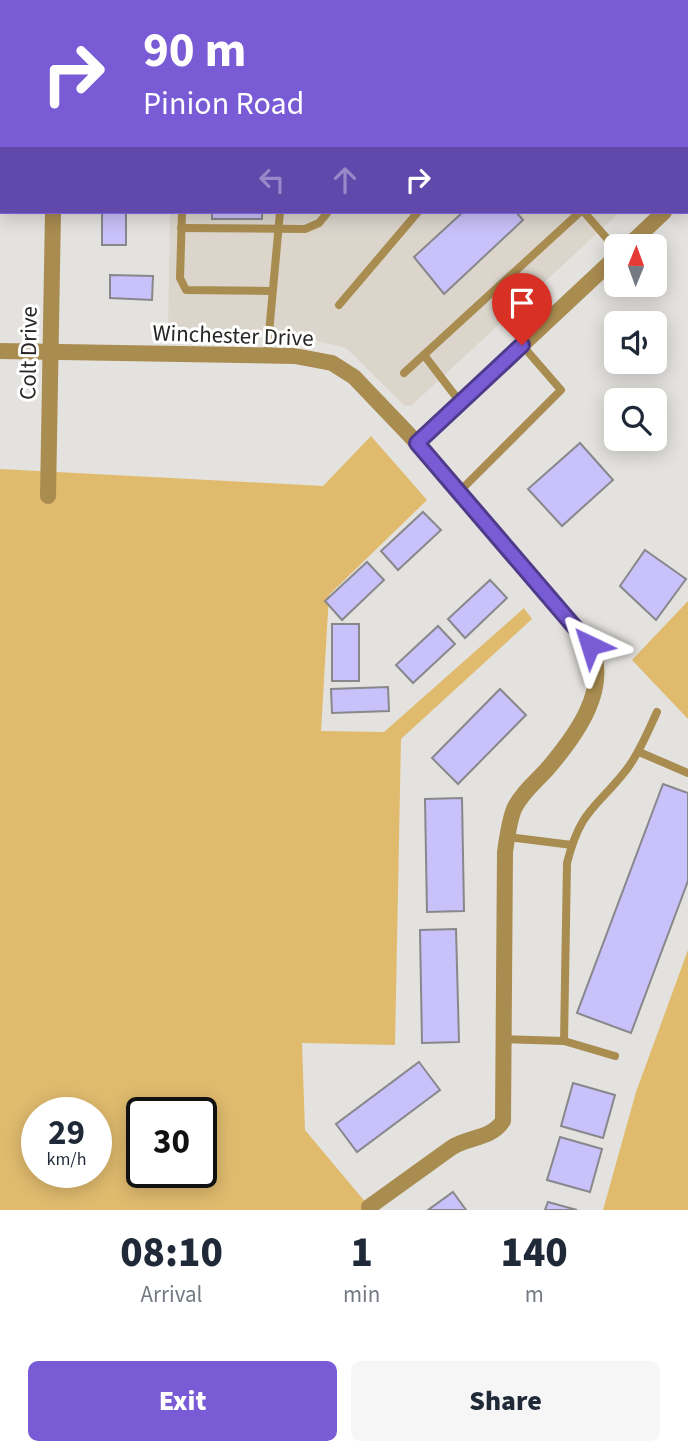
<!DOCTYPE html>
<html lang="en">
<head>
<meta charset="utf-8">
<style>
	body { margin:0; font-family:"Source Sans 3",sans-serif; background:#f6f6f7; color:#1f2937; height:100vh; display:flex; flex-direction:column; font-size:26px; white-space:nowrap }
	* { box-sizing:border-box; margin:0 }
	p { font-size:23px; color:#747a83 }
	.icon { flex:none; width:38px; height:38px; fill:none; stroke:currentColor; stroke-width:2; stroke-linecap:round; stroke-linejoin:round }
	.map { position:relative; height:1210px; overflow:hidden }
	.panel { display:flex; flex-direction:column; background:#fff; flex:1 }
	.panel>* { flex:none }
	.guide { position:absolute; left:0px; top:0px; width:690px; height:214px; box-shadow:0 4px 18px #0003; background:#7a5bd6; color:#fff; overflow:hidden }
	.needle { width:46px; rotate:1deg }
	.tools { position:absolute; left:604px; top:234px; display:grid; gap:14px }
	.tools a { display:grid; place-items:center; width:63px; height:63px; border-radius:10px; background:#fff; box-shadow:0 4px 18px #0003; font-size:35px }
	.speed { position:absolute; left:21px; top:1097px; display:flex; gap:14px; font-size:35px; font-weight:700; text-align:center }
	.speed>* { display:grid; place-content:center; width:91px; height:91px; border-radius:50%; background:#fff; box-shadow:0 4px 18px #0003; line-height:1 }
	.speed small { font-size:18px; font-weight:400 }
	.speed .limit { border:4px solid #111; border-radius:10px; background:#fff; color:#111 }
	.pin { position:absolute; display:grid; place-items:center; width:60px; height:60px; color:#fff; margin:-72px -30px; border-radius:50% 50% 50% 0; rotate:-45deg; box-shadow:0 0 7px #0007 }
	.pin .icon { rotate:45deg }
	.me { position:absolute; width:77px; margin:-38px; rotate:319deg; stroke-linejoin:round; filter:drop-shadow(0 0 5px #0008) }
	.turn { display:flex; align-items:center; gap:24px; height:147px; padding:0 28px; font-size:32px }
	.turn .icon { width:91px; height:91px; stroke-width:2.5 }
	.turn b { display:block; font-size:49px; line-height:60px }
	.lanes { display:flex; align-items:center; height:66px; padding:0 28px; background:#0003; justify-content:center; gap:35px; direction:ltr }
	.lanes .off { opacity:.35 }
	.eta { display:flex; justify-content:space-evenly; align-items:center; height:119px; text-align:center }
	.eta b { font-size:42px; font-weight:800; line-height:49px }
	.cta { display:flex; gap:14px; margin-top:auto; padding:14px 28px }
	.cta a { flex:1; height:80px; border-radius:10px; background:#7a5bd6; color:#fff; font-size:28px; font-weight:800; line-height:80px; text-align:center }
	.cta a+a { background:#f6f6f7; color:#1f2937 }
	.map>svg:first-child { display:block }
	.built { fill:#dbd5cc }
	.green { fill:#e0bb6e; fill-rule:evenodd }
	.building { fill:#c9c1f9; stroke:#88878b; stroke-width:2 }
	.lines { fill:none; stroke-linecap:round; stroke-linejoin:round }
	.service { stroke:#a98c50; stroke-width:8 }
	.minor { stroke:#a98c50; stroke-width:16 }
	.route-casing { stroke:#4f3b8b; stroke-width:18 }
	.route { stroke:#7a5bd6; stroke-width:12 }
	.labels { text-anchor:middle; stroke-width:6; stroke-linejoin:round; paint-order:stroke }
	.street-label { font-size:23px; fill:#282726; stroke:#fff }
</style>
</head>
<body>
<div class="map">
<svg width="688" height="1210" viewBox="0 0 688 1210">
	<rect width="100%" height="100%" fill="#e4e2de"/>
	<!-- built -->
	<g class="built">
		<path d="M174,0H688V148V2Z"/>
		<path d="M170,212H620L411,406H405L346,348L292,335L168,331Z"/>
	</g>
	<!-- green -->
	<g class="green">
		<path d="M371,436L427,500L329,595L321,731L384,732L524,608L532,619L401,739L395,1045L302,1043L305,1130L372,1210H0V469L323,486ZM37,1113H96V1172H37ZM142,1113H201V1172H142Z"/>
		<path d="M688,601V719L632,660Z"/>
		<path d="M688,950V1210H603L636,1092Z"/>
	</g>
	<!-- building -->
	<g class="building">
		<path d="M574,0H635L636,2H572Z"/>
		<rect x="102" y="212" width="24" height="33"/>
		<rect x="212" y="212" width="50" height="7"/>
		<path d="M463,212H516L523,220L444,294L414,257Z"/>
		<path d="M110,275L153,276L152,300L110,298Z"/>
		<path d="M580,443L613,480L562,526L528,489Z"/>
		<path d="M423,512L441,530L398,570L381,551Z"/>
		<path d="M645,550L686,579L656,620L620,586Z"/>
		<path d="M367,562L384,580L342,620L325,601Z"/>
		<path d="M490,580L507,598L465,638L448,619Z"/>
		<rect x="332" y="624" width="27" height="57"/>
		<path d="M438,626L455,644L413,683L396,665Z"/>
		<path d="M388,687L389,711L332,713L331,689Z"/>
		<path d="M500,689L526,715L458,784L432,758Z"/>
		<path d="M663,784L688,793V881L631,1033L577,1013Z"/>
		<path d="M462,798L464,911L427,912L425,799Z"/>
		<path d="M456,929L459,1042L422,1043L420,930Z"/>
		<path d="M419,1062L440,1090L357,1152L336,1124Z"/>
		<path d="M573,1083L615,1095L603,1138L561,1126Z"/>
		<path d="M560,1137L602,1149L590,1192L547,1180Z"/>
		<path d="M453,1192L466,1210H428Z"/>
		<path d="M548,1202L577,1210H545Z"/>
	</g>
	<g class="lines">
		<!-- service -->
		<g class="service">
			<path d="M233,0L239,2"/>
			<path d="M410,0L417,2"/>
			<path d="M200,2L201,0"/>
			<path d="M182,212L180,278L186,290L272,291"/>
			<path d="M584,212L616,249"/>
			<path d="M181,228L305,229L319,223L328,212"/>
			<path d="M339,305L418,212"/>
			<path d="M267,355L280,212"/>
			<path d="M424,355L460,402"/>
			<path d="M404,373L580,212"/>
			<path d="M458,493L561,390L522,345"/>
			<path d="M639,752L688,773"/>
			<path d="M508,837L572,845"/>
			<path d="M504,1039L564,1041L615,1056"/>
			<path d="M564,1041L567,863C581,808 596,809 627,769C640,752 648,731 657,712"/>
		</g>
		<!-- minor -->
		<g class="minor">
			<path d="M53,0V2"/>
			<path d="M0,140L2,141"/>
			<path d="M627,247L664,212"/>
			<path d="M0,351L295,356L332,363L354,377L417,443L590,645C611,688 576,735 549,767C537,781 522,792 514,809C509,822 507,838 505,852L503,1121C490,1140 469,1136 451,1148L369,1207"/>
			<path d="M417,443L616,257"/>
			<path d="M48,496L53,212"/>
		</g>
	</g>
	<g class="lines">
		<defs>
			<path id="route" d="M522,345L417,443L590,645"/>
		</defs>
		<!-- route casing -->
		<use href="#route" class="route-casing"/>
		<!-- route -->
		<use href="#route" class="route"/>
	</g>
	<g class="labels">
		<!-- street labels -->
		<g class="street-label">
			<text transform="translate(233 335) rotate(2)" y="8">Winchester Drive</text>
			<text transform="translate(28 353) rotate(-89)" y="8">Colt Drive</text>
		</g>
	</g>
</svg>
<div class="tools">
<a><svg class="needle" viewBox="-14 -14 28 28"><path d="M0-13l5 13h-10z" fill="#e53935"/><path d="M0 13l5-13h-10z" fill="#747a83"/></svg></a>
<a><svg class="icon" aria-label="sound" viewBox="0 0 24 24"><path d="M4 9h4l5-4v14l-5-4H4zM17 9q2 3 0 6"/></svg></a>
<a><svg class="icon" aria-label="search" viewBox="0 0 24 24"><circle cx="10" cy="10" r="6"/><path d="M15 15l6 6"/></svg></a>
</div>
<div class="speed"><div>29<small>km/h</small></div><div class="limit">30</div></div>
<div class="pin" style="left:522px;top:345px;background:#d93025"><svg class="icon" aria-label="arrive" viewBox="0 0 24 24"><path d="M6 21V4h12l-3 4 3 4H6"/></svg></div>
<svg class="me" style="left:590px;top:645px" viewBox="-20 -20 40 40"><path d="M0-17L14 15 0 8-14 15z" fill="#7a5bd6" stroke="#fff" stroke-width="4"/></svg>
<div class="guide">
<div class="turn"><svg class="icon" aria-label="right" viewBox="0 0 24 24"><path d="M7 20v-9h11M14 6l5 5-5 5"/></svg><div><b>90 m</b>Pinion Road</div></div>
<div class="lanes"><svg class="icon off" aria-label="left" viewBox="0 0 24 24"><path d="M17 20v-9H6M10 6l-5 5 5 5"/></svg><svg class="icon off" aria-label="ahead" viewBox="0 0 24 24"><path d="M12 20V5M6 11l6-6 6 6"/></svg><svg class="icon" aria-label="right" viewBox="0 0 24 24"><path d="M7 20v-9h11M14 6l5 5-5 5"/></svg></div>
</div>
</div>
<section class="panel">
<div class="eta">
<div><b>08:10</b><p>Arrival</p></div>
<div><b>1</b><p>min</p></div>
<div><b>140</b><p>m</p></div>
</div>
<div class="cta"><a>Exit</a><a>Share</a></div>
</section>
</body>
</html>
